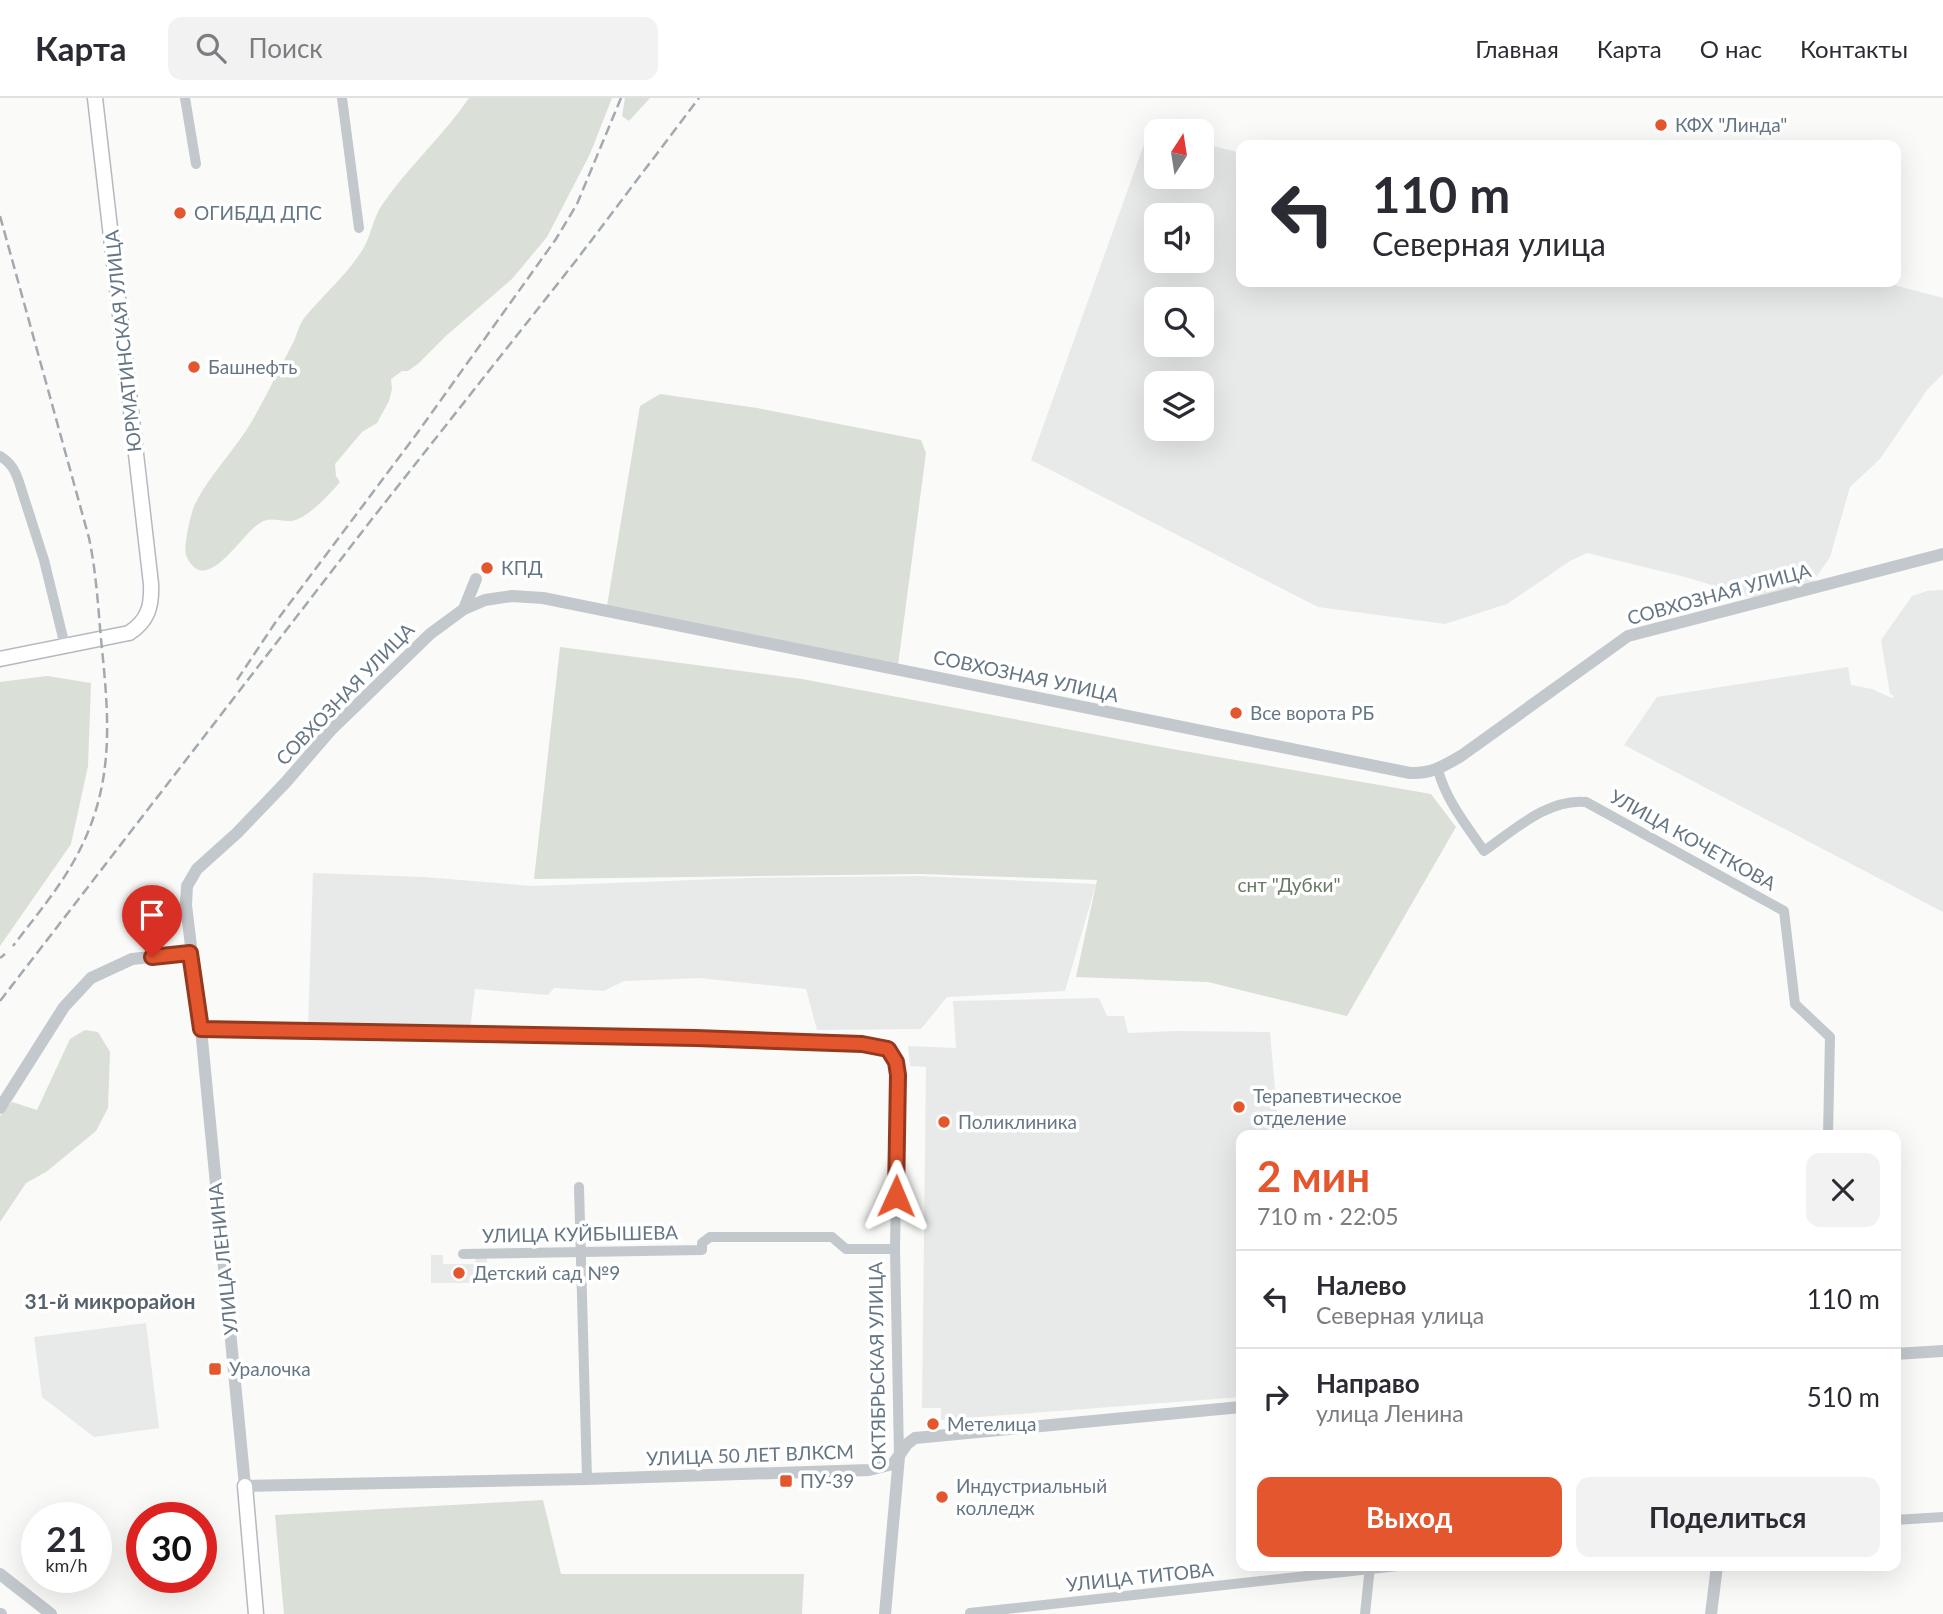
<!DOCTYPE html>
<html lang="ru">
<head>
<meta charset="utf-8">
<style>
	body { margin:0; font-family:Lato,sans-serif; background:#f2f2f3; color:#2b2b33; height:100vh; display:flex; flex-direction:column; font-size:26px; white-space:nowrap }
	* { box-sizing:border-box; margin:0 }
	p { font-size:23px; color:#7c7c81 }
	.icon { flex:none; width:38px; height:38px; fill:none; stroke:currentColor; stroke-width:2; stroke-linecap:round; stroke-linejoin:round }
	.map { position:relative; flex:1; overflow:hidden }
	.sheet { position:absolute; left:1236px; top:1032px; width:665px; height:441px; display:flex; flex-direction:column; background:#fff; border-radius:14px; box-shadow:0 7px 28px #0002 }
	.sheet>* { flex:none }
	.banner { position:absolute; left:1236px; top:42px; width:665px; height:147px; border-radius:14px; box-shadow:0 7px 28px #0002; background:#fff; color:#2b2b33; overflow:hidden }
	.needle { width:46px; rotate:12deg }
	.tools { position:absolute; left:1144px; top:21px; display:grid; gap:14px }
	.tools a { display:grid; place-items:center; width:70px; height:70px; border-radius:14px; background:#fff; box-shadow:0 7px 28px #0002; font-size:35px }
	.speed { position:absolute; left:21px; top:1404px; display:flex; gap:14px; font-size:35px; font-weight:700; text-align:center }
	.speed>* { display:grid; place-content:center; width:91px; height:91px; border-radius:50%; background:#fff; box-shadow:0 7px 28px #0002; line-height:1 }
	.speed small { font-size:18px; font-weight:400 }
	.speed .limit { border:10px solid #d22; background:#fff; color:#111 }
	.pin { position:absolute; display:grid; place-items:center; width:60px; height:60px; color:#fff; margin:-72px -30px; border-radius:50% 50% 50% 0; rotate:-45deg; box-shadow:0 0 7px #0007 }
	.pin .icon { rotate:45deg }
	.me { position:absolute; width:77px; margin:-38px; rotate:1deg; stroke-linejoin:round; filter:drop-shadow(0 0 5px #0008) }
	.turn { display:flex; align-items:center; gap:24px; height:147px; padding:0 21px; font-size:32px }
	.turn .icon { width:91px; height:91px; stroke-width:2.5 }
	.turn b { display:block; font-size:49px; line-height:60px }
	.round { display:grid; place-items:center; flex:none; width:74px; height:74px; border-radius:14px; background:#f2f2f3 }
	.summary { display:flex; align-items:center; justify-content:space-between; height:119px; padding:0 21px }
	h1 { font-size:42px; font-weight:700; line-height:52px; color:#e4572e }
	.cta { display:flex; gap:14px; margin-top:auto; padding:14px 21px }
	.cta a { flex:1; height:80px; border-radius:14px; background:#e4572e; color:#fff; font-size:28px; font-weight:700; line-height:80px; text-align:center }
	.cta a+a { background:#f2f2f3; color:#2b2b33 }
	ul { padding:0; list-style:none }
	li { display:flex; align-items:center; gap:21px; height:98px; padding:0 21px; border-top:2px solid #e1e1e2 }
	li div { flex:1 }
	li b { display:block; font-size:26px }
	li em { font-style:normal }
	header { display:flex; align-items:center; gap:42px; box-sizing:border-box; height:98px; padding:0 35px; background:#fff; border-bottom:2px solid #e1e1e2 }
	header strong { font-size:33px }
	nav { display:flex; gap:38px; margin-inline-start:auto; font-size:24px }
	.search { width:490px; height:63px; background:#f2f2f3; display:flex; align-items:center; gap:18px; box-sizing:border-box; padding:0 24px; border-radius:14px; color:#7c7c81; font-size:26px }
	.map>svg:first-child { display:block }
	.built { fill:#e8e9e9; fill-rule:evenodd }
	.green { fill:#dadfd7 }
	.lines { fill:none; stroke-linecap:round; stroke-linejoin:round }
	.secondary-casing { stroke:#b3babf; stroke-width:17 }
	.minor { stroke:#c3c8cc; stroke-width:10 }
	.tertiary { stroke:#c3c8cc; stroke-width:12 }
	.secondary { stroke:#fff; stroke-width:14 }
	.rail { stroke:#a2aab0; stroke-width:2.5; stroke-dasharray:10 5; stroke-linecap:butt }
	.route-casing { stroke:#94391e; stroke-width:18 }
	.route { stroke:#e4572e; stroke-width:12 }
	.poi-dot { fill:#e4572e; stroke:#fff; stroke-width:2.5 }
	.labels { text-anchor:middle; stroke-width:7; stroke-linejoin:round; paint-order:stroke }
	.poi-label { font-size:19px; fill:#657683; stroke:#fff; text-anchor:start }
	.street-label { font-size:19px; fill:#657683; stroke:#fff }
	.park-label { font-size:19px; fill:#687a64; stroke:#fff }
	.neighbourhood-label { font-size:21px; font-weight:bold; fill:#57646e; stroke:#fff }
</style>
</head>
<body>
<header>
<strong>Карта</strong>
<div class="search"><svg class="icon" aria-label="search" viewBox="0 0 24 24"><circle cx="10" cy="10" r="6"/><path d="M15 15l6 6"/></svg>Поиск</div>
<nav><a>Главная</a><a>Карта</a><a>О нас</a><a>Контакты</a></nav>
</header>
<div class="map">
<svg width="1943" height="1516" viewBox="0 0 1943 1516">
	<rect width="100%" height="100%" fill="#fafaf8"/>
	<!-- built -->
	<g class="built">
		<path d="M1147,38L1157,39V79H1202V45L1241,55V184H1883L1943,200V276L1927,292L1880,361L1850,389L1830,459L1804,497L1766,504L1689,480L1587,455L1570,463L1507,506L1445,526L1318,509L1031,362ZM1157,117H1202V163H1157ZM1157,201H1202V247H1157ZM1157,285H1202V331H1157Z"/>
		<path d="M1943,492V814L1624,647L1657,599L1848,569L1851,587L1872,591L1892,600L1894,598L1890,596L1881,542L1912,498L1927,493Z"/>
		<path d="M313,775L424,779L533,788L747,780L919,778L1096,786L1065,893L947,899L921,931L817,932L806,891L699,880L624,883L604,893L554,890L548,897L475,891L470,932L308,930Z"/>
		<path d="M1099,900L1107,918H1124L1128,935L1176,933L1270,934L1279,1038H1241V1299L941,1322V1310H922L926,969L910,968L908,948L956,950L953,903Z"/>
		<path d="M431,1157H443V1166H475L476,1158H487L486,1185H431Z"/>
		<path d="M146,1225L159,1330L94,1339L42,1299L34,1239Z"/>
	</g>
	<!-- green -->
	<g class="green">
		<path d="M469,0H612L590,56L547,139L512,181L447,237L419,265L408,273H402L391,281L392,291L389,303L377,325L362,334L335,366L336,378L340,384C331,395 306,422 291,423C281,424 270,418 260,425C241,436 205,502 186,457C183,449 191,414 195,406C210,376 235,352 252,323C267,297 280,269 294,243C297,235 300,225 305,219C324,196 347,177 363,151C371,138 373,120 382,107C408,69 443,38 469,0Z"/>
		<path d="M625,0H650L629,23L622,18Z"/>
		<path d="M660,296L757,310L921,342L926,355L898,567L607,508L640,308Z"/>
		<path d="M560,549L802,581L1172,651L1431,696L1456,729L1347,918L1208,884L1076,879L1097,782L920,776L534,781Z"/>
		<path d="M47,578L91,585L88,668L71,746L0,848V584Z"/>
		<path d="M85,932L98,934L110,954L108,1010L96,1033L46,1074L26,1085L0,1124V1018L12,1004L37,1012L70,941Z"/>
		<path d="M543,1402L561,1476H804L802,1516H284L275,1417Z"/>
	</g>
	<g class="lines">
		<defs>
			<g id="secondary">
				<path d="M0,561L129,535C148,523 152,508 151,486L95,0"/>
				<path d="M245,1388L256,1516"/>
			</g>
		</defs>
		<!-- secondary casing -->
		<use href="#secondary" class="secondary-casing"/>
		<!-- minor -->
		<g class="minor">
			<path d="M185,0L196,66"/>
			<path d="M342,0L359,130"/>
			<path d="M0,358C11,365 15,372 19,384L44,462L65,548"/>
			<path d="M1438,672C1446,702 1466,727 1484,753C1513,733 1548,700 1586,704L1784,813L1795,906L1830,939L1828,1038"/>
			<path d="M201,931C421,939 641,935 862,946L889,951L896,964L898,977L895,1151L899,1358"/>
			<path d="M579,1089L587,1381"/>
			<path d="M463,1156L702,1152V1145L710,1139H832L846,1151H895"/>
			<path d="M1895,1422L1943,1419"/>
			<path d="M970,1515L1398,1468"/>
			<path d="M1365,1516L1370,1468"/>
		</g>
		<!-- tertiary -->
		<g class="tertiary">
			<path d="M464,511L476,481"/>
			<path d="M0,1010L64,909L91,880L132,861L190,855"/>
			<path d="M1895,1256L1943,1253"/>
			<path d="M1241,1309L915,1340L907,1346L893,1366L869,1372L587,1381L245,1388L201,931L186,807L187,788L197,771L237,735L286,684L330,633L430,536L464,511L485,502L512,498L543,500L1410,675C1431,676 1444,668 1461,658L1628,538L1943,456"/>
			<path d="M0,1476L51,1516"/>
			<path d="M0,1516H1"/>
			<path d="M885,1516L899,1359"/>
			<path d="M1711,1516L1717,1468"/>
		</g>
		<!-- secondary -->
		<use href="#secondary" class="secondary"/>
		<!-- rail -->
		<g class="rail">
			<path d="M0,118L89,440C96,473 98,507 101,541C109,620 116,687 75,761C58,792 35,819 13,848"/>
			<path d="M237,582L275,525L418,334L556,141L577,106L621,0"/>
			<path d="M0,860L5,856"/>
			<path d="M0,903L372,421L578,160L699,0"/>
		</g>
	</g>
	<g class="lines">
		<defs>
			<path id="route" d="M152,859L190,855L201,931L696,940L862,946L888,951L896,964L898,977L896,1098"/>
		</defs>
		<!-- route casing -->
		<use href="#route" class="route-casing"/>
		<!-- route -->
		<use href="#route" class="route"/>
	</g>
	<!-- markers -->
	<g class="poi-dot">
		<circle cx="1661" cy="27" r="7"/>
		<circle cx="180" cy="115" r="7"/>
		<circle cx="194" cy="269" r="7"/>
		<circle cx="487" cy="470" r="7"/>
		<circle cx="1236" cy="615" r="7"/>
		<circle cx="1239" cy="1009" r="7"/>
		<circle cx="944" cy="1024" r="7"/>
		<circle cx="459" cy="1175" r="7"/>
		<rect x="208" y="1264" width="14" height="14" rx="3.5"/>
		<circle cx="933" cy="1326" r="7"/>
		<rect x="779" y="1376" width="14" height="14" rx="3.5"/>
		<circle cx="942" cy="1399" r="7"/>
	</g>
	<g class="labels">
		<!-- poi labels -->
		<g class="poi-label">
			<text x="1675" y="34">КФХ "Линда"</text>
			<text x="194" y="122">ОГИБДД ДПС</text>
			<text x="208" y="276">Башнефть</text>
			<text x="501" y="477">КПД</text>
			<text x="1250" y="622">Все ворота РБ</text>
			<text x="1253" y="1005">Терапевтическое<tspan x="1253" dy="22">отделение</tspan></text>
			<text x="958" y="1031">Поликлиника</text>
			<text x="473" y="1182">Детский сад №9</text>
			<text x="229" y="1278">Уралочка</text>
			<text x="947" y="1333">Метелица</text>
			<text x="800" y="1390">ПУ-39</text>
			<text x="956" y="1395">Индустриальный<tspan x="956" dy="22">колледж</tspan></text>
		</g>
		<!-- street labels -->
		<g class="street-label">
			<text transform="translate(123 243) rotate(-96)" y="7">ЮРМАТИНСКАЯ УЛИЦА</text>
			<text transform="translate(1719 496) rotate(-15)" y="7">СОВХОЗНАЯ УЛИЦА</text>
			<text transform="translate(1026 578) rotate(12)" y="7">СОВХОЗНАЯ УЛИЦА</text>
			<text transform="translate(345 596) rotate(-46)" y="7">СОВХОЗНАЯ УЛИЦА</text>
			<text transform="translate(1693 742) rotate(29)" y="7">УЛИЦА КОЧЕТКОВА</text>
			<text transform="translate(580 1136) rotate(-1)" y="7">УЛИЦА КУЙБЫШЕВА</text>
			<text transform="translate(223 1161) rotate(-96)" y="7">УЛИЦА ЛЕНИНА</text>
			<text transform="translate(877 1268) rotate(-91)" y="7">ОКТЯБРЬСКАЯ УЛИЦА</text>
			<text transform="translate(750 1357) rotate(-2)" y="7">УЛИЦА 50 ЛЕТ ВЛКСМ</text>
			<text transform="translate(1140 1479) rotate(-6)" y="7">УЛИЦА ТИТОВА</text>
		</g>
		<!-- park labels -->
		<g class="park-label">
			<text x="1289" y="794">снт "Дубки"</text>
		</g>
		<!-- neighbourhood labels -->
		<g class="neighbourhood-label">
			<text x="110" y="1211">31-й микрорайон</text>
		</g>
	</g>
</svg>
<div class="tools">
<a><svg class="needle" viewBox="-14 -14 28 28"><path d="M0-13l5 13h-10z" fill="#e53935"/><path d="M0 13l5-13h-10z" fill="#7c7c81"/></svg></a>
<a><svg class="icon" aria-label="sound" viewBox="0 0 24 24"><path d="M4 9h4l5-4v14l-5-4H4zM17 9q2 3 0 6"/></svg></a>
<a><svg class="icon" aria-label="search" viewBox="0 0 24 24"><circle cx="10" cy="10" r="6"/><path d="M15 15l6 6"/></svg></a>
<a><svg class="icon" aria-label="layers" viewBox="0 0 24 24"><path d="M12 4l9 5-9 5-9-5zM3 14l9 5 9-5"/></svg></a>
</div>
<div class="speed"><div>21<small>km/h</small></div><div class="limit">30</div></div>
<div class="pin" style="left:152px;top:859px;background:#d93025"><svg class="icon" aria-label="arrive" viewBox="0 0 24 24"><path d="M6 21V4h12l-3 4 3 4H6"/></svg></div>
<svg class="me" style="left:896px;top:1098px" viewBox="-20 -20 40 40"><path d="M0-17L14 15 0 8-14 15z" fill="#e4572e" stroke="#fff" stroke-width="4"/></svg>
<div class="banner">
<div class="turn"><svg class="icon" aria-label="left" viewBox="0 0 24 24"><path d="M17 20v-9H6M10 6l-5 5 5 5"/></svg><div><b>110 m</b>Северная улица</div></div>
</div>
<section class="sheet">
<div class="summary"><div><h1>2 мин</h1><p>710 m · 22:05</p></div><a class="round"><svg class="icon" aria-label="close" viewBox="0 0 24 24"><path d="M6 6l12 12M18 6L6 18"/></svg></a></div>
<ul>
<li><svg class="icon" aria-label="left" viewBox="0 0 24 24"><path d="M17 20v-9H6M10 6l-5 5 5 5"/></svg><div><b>Налево</b><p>Северная улица</p></div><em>110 m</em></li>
<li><svg class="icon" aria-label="right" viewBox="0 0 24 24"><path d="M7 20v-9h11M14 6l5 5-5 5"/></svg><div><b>Направо</b><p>улица Ленина</p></div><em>510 m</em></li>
</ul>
<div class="cta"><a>Выход</a><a>Поделиться</a></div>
</section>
</div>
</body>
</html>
